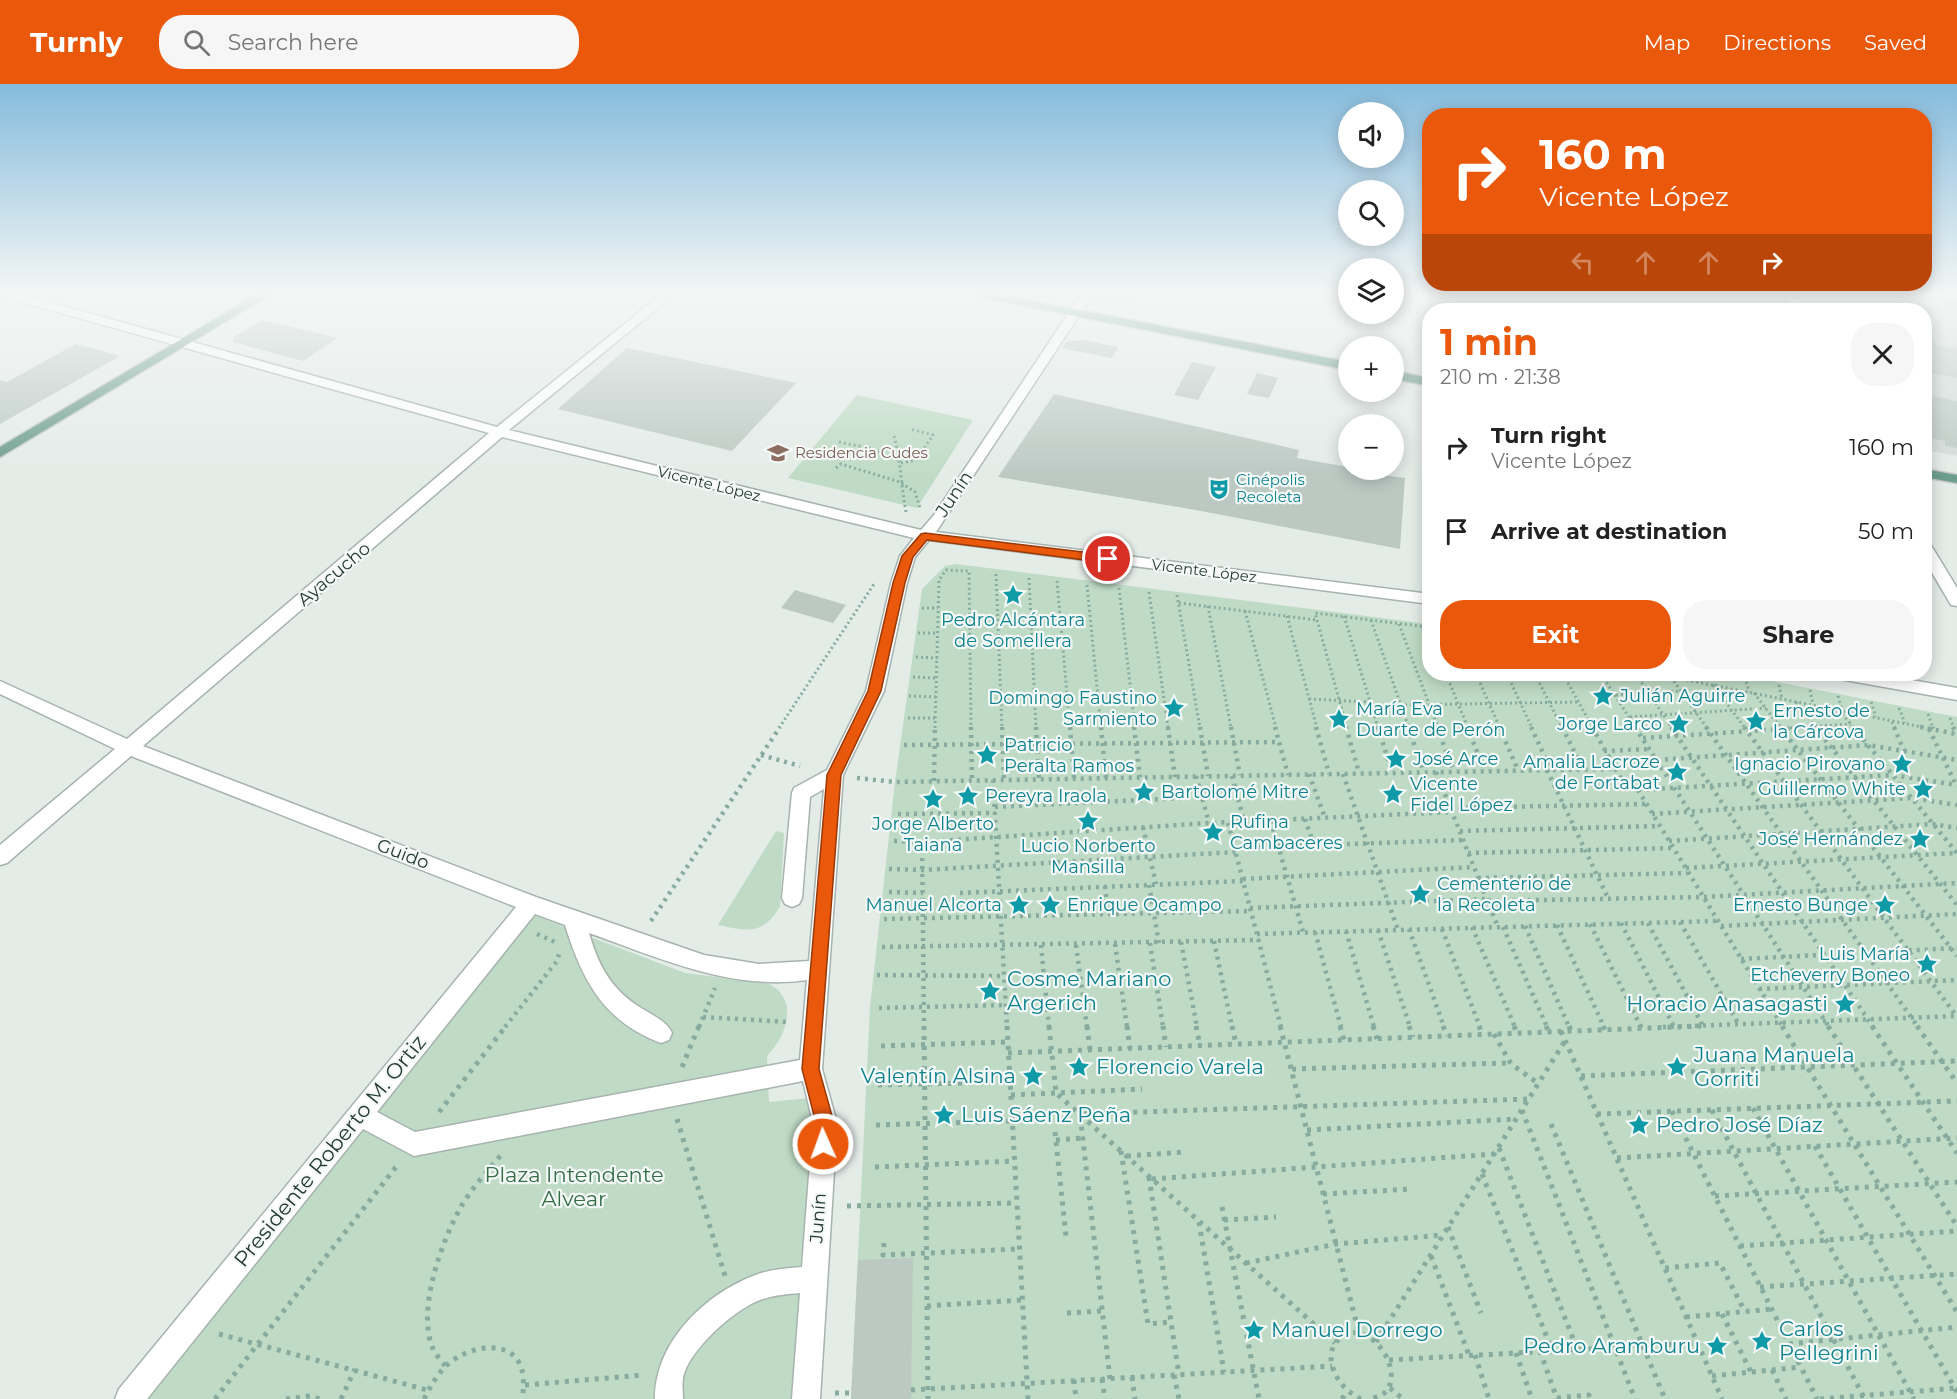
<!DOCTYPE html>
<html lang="en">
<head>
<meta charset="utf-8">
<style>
	body { margin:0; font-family:Montserrat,sans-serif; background:#f6f6f6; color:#222; height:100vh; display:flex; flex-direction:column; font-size:22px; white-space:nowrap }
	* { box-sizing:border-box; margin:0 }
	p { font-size:20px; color:#767676 }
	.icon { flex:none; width:33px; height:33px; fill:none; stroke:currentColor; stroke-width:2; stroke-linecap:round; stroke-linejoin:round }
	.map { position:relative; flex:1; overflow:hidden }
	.details { position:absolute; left:1422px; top:219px; width:510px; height:378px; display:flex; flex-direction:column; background:#fff; border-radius:24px; box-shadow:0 3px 15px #0003 }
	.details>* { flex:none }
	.hud { position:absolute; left:1422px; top:24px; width:510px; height:183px; border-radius:24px; box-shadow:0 3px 15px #0003; background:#ea580c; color:#fff; overflow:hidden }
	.controls { position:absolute; left:1338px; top:18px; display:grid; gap:12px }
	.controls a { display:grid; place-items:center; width:66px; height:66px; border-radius:50%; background:#fff; box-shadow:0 3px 15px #0003; font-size:30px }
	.pin { position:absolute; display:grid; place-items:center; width:51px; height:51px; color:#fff; margin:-26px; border:3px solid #fff; border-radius:50%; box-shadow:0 2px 6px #0007 }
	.me { position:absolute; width:66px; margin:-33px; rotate:358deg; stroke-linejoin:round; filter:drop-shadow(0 0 4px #0008) }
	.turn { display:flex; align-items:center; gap:21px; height:126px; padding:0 18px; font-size:27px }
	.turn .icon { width:78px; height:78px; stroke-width:2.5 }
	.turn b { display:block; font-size:42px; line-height:51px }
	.lanes { display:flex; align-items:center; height:57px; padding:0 18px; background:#0003; justify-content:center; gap:30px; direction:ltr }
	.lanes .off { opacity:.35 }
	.round { display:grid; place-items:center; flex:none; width:63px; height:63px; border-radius:24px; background:#f6f6f6 }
	.overview { display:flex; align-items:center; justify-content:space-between; height:102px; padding:0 18px }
	h1 { font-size:36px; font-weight:700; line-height:45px; color:#ea580c }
	.cta { display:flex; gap:12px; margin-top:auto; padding:12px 18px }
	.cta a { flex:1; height:69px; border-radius:24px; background:#ea580c; color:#fff; font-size:24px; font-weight:700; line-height:69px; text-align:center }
	.cta a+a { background:#f6f6f6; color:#222 }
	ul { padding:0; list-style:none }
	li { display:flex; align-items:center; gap:18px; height:84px; padding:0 18px }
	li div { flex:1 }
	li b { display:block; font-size:22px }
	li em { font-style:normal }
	header { display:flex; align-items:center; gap:36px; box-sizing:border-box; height:84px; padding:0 30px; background:#ea580c; color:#fff }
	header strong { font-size:28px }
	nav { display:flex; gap:33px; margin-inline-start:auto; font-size:21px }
	.search { width:420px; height:54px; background:#f6f6f6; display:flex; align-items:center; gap:15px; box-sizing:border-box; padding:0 21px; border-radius:24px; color:#767676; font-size:22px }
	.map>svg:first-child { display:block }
	.built { fill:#d2dbd7 }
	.green { fill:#bfdbc5 }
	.building { fill:#bcc9c3 }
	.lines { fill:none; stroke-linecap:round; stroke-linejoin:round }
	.minor-casing { stroke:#a7b3ae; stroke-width:3 }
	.major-casing { stroke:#c2c8c6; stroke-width:3 }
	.path-far2 { stroke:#87ac9f; stroke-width:3; stroke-dasharray:2 3; stroke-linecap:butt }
	.path-far1 { stroke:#87ac9f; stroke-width:4.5; stroke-dasharray:3 5; stroke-linecap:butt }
	.path { stroke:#87ac9f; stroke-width:5; stroke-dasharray:4 6; stroke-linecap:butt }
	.minor { fill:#fff; fill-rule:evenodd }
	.major { fill:#6d9d8e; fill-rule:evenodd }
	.route { fill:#ea580c; stroke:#983908; stroke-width:1.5 }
	.labels { text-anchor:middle; stroke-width:4.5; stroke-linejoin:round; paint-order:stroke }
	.far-education-label { font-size:15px; fill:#785e54; stroke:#f4f8f6; text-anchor:start }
	.far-culture-label { font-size:15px; fill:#0d838f; stroke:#f4f8f6; text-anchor:start }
	.far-street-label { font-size:15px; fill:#253b34; stroke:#f4f8f6 }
	.street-label { font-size:18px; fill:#253b34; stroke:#f4f8f6 }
	.culture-label { font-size:18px; fill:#0d838f; stroke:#f4f8f6; text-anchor:start }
	.near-culture-label { font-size:21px; fill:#0d838f; stroke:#f4f8f6; text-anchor:start }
	.near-street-label { font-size:21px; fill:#253b34; stroke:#f4f8f6 }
	.near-park-label { font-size:21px; fill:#336e47; stroke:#f4f8f6 }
</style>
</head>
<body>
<header>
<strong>Turnly</strong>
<div class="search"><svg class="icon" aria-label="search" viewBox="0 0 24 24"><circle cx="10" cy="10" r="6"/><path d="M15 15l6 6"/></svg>Search here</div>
<nav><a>Map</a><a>Directions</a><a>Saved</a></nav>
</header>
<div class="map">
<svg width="1957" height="1315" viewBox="0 0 1957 1315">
	<rect width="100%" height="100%" fill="#e4ece8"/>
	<!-- built -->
	<path class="built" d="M1806,209H1895L1957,219V372L1925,366L1924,226H1814Z"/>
	<!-- green -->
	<g class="green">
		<path d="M857,311L973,336L917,424L788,394Z"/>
		<path d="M956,480L1429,540L1430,590H1736L1957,633V1315H851L870,923L895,698L922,505L945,482Z"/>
		<path d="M776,747L784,749L780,822C763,852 748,847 718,841Z"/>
		<path d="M525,828L685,889L769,900C800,916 786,953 767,972L769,1018L818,1013L806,1315H129Z"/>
	</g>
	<!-- building -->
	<g class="building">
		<path d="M1104,209H1136L1128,221L1099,215Z"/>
		<path d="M262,236L338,254L303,277L233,258L234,253Z"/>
		<path d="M1924,255L1935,257L1936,261L1957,265V294L1924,288Z"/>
		<path d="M1083,256L1118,263L1112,274L1062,264L1066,258Z"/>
		<path d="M76,260L120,272L0,340V296L7,298Z"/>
		<path d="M627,264L796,299L732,367L558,325Z"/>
		<path d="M1192,278L1216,283L1198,316L1174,311Z"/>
		<path d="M1257,289L1278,294L1269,314L1247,310Z"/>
		<path d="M1924,306L1927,311L1957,317V364L1945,362V357L1924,353Z"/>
		<path d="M1054,310L1299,366L1297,374L1348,383V386L1405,394L1400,465L1190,425L998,393Z"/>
		<path d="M795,506L846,521L833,539L781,524Z"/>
		<path d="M913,1174L911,1315H851L858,1176Z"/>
	</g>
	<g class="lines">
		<defs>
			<g id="minor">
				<path d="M0,209H17L497,343L663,209H676L509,346L921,446L934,431L1082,209H1094L936,448L1430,510V520L929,456L915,473L907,499L884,607L843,691L822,985L837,1039L820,1315H792L800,1209C788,1210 775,1211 763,1215C737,1223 695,1261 685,1287C681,1296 683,1306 683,1315H655C655,1256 708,1207 761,1189C774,1185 789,1184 802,1183L813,1039L803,997L414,1072L363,1045L147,1315H115L119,1305L516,823L131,672L7,779L0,781V761L115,665L0,610V597L127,655L489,349L0,212ZM502,353L914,454L900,472L891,499L866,607L827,686L794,704L792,709L782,814L785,820L792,823L799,820L802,814L810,713L824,705L809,877L759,880L704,871L536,813L143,662ZM535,830L565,841C582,896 604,938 661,959L669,956L672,949C666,935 645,928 632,918C608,900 597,877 589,849C659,874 731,907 807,896L800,976L415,1048L377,1028Z"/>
				<path d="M1444,209H1456L1454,226H1442Z"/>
				<path d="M1783,209H1795L1804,226H1792Z"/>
				<path d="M1922,209L1957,211V217L1928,212Z"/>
				<path d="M1924,456L1929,458L1957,504V522L1951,521L1924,475Z"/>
				<path d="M1836,590H1877L1957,604V616L1845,596L1839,594Z"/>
			</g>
			<g id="major">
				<path d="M259,209H273L0,373V363Z"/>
				<path d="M968,209H992L1348,278V286L974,212Z"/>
				<path d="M1394,287L1430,294V302L1394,295Z"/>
				<path d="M1924,385L1957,391V399L1924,393Z"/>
			</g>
		</defs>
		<!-- minor casing -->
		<use href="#minor" class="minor-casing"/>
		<!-- major casing -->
		<use href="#major" class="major-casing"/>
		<!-- path-far2 -->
		<g class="path-far2">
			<path d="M894,352C901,377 901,402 906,428"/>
			<path d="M839,358L869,364L901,377"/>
			<path d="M901,379L916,376L933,351L910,345"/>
			<path d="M836,384L841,380L900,398L915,408L920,424"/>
			<path d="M996,490L1002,644"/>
			<path d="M1029,494L1036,644"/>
			<path d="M1057,497L1070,644"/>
			<path d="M1087,501L1101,644"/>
			<path d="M1119,504L1135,644"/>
			<path d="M1149,508L1168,644"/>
			<path d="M1177,511L1200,644"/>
			<path d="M1179,519L1317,536"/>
			<path d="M1208,522L1231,644"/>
			<path d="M922,524H938"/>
			<path d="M1245,527L1276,644"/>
			<path d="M1287,532L1317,644"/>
			<path d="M1344,532L1378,644"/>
			<path d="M1371,536L1409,644"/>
			<path d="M1399,540L1438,644"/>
			<path d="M918,549H937"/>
			<path d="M916,573L937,574"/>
			<path d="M1446,590L1468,644"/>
			<path d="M1476,590L1500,644"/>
			<path d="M1507,590L1532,644"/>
			<path d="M1535,590L1562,644"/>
			<path d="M1563,590L1593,644"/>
			<path d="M1601,590L1636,644"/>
			<path d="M1636,590L1672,644"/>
			<path d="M1657,590L1927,644"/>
			<path d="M1714,590L1716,601"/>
			<path d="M913,593L936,594"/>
			<path d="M1671,593L1707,644"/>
			<path d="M1745,593L1749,608"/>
			<path d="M1713,601L1745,644"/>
			<path d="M1779,601L1782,615"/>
			<path d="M1810,606L1813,621"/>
			<path d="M1754,609L1781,644"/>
			<path d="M1616,611L1681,607"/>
			<path d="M909,612L936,613"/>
			<path d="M1838,612L1842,626"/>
			<path d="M1309,615L1370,618"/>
			<path d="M1796,618L1817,644"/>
			<path d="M1871,618L1876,633"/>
			<path d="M1400,621L1578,618"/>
			<path d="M1899,624L1905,639"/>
			<path d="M1839,626L1854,644"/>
			<path d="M1928,630L1933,644"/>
			<path d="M1630,633L1766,624"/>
			<path d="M908,634H935"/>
			<path d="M1950,634L1954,644"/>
			<path d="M1892,638L1895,644"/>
			<path d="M779,644L874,500"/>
			<path d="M935,644L939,496L946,486L969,487L971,644"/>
			<path d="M1347,644L1315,529L1427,543L1430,548"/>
			<path d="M1790,644L1851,640"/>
		</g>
		<!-- path-far1 -->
		<g class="path-far1">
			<path d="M971,643L972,696"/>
			<path d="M1002,643L1004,695"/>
			<path d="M1036,643L1039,695"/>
			<path d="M1070,643L1074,694"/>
			<path d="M1101,643L1106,694"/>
			<path d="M1134,643L1140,693"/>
			<path d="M1168,643L1175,693"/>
			<path d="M1200,643L1208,692"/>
			<path d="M1231,643L1240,691"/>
			<path d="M1275,643L1288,691"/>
			<path d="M1316,643L1329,690"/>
			<path d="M1346,643L1359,689"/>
			<path d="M1378,643L1392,689"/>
			<path d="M1408,643L1424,688"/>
			<path d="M1437,643L1454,688"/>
			<path d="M1467,643L1485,687"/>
			<path d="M1499,643L1518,686"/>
			<path d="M1531,643L1551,686"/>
			<path d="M1562,643L1583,685"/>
			<path d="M1592,643L1623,698L1638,706L1783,943"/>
			<path d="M1635,643L1829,943"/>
			<path d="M1671,643L1873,943"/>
			<path d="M1706,643L1918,943"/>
			<path d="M1744,643L1957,933"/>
			<path d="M1780,643L1957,872"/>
			<path d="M1815,643L1957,821"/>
			<path d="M1853,643L1957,769"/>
			<path d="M1894,643L1904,667"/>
			<path d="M1920,643L1957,650"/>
			<path d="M1932,643L1933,645"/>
			<path d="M1953,643L1956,650"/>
			<path d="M1929,645L1956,701"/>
			<path d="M1643,654L1813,643"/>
			<path d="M904,661L1280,658"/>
			<path d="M1604,667L1650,665"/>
			<path d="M761,671L800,682"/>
			<path d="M1657,676L1868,661L1957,676"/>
			<path d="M1547,686L1608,814"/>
			<path d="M1436,688L1498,843"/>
			<path d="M1309,690L1325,734"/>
			<path d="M1343,690L1398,846"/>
			<path d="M1196,692L1209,739"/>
			<path d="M1232,692L1244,737"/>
			<path d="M857,694L895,698L1615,685"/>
			<path d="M993,696L1007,943"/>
			<path d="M934,697L935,643"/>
			<path d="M1638,706L1892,691L1957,701"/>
			<path d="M995,723L1202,713"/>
			<path d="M1450,724L1646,720"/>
			<path d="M898,730L995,729"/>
			<path d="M1652,730L1911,714L1957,721"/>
			<path d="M1305,735L1314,761"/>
			<path d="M1271,737L1303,848"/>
			<path d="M1228,739L1281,943"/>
			<path d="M1143,743L1156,800"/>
			<path d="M1460,747L1660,742"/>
			<path d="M894,757L922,758L1209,739L1452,728"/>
			<path d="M1669,757L1933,740L1957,744"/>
			<path d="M922,758L924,943"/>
			<path d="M1235,764L1463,756"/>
			<path d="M1468,769L1673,764"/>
			<path d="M1686,784L1957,769"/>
			<path d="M889,785L922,786L1236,768"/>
			<path d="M1478,794L1687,789"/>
			<path d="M1243,795L1474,783"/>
			<path d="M1149,801L1159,859"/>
			<path d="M1105,802L1108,830"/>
			<path d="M889,808L923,809"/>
			<path d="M960,809L1243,797"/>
			<path d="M1488,817L1703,813L1957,799"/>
			<path d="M1250,824L1487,815"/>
			<path d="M884,835L1251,827"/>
			<path d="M651,837L780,643"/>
			<path d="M1680,838L1739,941"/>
			<path d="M1621,839L1674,943"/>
			<path d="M1648,839L1703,942"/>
			<path d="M1590,840L1641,943"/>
			<path d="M1557,841L1604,943"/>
			<path d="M1525,842L1569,943"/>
			<path d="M1721,842L1957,830"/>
			<path d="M1472,843L1515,943"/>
			<path d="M1503,843L1547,943"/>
			<path d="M1409,845L1444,943"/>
			<path d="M1442,845L1480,943"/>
			<path d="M1378,846L1410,943"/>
			<path d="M1346,847L1374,943"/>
			<path d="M1315,848L1341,943"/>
			<path d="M537,850L555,858"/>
			<path d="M1257,850L1717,837"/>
			<path d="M1214,857L1232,943"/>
			<path d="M1181,858L1197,943"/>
			<path d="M1150,859L1163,943"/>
			<path d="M1115,860L1127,943"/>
			<path d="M1041,861L1049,943"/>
			<path d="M1076,861L1087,943"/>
			<path d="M882,863L1259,856"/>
			<path d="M1741,875L1957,864"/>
			<path d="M877,891L1004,892"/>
			<path d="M1759,905L1957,896"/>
			<path d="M879,924L1006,921"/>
			<path d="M703,933L789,938"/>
			<path d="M505,943L557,877L559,870"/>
			<path d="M699,943L715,904"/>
			<path d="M1663,943L1957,932"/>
		</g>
		<!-- path -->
		<g class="path">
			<path d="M924,942L928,1315"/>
			<path d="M1007,942L1028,1315"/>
			<path d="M1049,942L1056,1009L1335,1259"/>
			<path d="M1087,942L1090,966"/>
			<path d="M1127,942L1130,965"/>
			<path d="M1163,942L1166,963"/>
			<path d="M1196,942L1200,962"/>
			<path d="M1232,942L1236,960"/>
			<path d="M1280,942L1359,1249"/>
			<path d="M1340,942L1344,956"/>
			<path d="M1373,942L1377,955"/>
			<path d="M1409,942L1413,953"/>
			<path d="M1443,942L1447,952"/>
			<path d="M1479,942L1482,950"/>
			<path d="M1514,942L1517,949"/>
			<path d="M1546,942L1549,948"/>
			<path d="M1569,942L1571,947"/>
			<path d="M1603,942L1605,946"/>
			<path d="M1640,942L1641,944"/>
			<path d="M1782,942L1957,1228"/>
			<path d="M1828,942L1957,1142"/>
			<path d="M1872,942L1957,1069"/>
			<path d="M1917,942L1957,999"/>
			<path d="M1561,947L1722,1315"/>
			<path d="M1494,950L1511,980L1539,1000"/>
			<path d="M881,962L1008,958"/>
			<path d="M1008,969L1702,942"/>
			<path d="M682,983L699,942"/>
			<path d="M1292,985L1508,979"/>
			<path d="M1581,992L1957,977"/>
			<path d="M878,1001L1010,998"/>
			<path d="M1011,1011L1142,1005"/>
			<path d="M1753,1024L1914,1315"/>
			<path d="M1522,1026L1635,1315"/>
			<path d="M1712,1026L1865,1315"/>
			<path d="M1672,1027L1817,1315"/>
			<path d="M439,1028L506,942"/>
			<path d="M1597,1030L1957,1017"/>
			<path d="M677,1035L725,1192"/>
			<path d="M1551,1040L1665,1315"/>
			<path d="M876,1041L1012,1037"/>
			<path d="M1307,1046L1516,1035"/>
			<path d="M1055,1048L1066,1152"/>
			<path d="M1056,1056L1082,1054"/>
			<path d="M1815,1062L1957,1308"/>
			<path d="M1499,1064L1577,1265"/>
			<path d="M1121,1067L1148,1240L1171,1238"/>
			<path d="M1127,1072L1184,1068"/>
			<path d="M1617,1074L1957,1054"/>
			<path d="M875,1083L1015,1077"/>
			<path d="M1482,1090L1552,1266"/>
			<path d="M1149,1093L1179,1291"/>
			<path d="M1152,1095L1494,1070"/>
			<path d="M1323,1110L1412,1105"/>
			<path d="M1715,1112L1957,1098"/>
			<path d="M847,1122L1017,1119"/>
			<path d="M1222,1123L1259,1315"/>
			<path d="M1224,1136L1276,1133"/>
			<path d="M1199,1138L1224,1288"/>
			<path d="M1448,1143L1481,1229"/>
			<path d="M884,1159L883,1171L1019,1165"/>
			<path d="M1740,1162L1957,1147"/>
			<path d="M1431,1172L1469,1271"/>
			<path d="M1246,1179L1336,1160L1443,1151"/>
			<path d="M1665,1184L1720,1179L1745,1228"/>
			<path d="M1760,1203L1957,1190"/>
			<path d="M927,1222L1022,1216"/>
			<path d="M1067,1229L1102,1227"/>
			<path d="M1722,1230L1751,1288"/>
			<path d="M1686,1233L1772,1225"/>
			<path d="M219,1250L427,1306"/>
			<path d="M1376,1258L1565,957"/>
			<path d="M1789,1260L1957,1243"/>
			<path d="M1540,1267L1557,1315"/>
			<path d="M1516,1269L1532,1315"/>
			<path d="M1475,1271L1489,1315"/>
			<path d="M1389,1276L1697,1259"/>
			<path d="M445,1282C442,1277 437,1272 434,1267C415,1228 442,1156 462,1121C473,1103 488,1086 502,1070"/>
			<path d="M1772,1286L1786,1315"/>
			<path d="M1174,1291L1179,1315"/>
			<path d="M1712,1292L1801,1283"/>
			<path d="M1132,1293L1135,1315"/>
			<path d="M1102,1295L1105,1315"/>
			<path d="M1110,1295L1080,1030L1529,1015"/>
			<path d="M1074,1296L1076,1315"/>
			<path d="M525,1301L643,1291"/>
			<path d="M1390,1304L1403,1315"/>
			<path d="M911,1306L1332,1282"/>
			<path d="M835,1309H851"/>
			<path d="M1557,1314L1589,1311L1590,1315"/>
			<path d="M215,1315L399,1079"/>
			<path d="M286,1315L310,1312L320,1315"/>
			<path d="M341,1315L355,1285"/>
			<path d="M424,1315C431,1302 437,1290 448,1280C470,1261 517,1252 523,1291C524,1299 523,1307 523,1315"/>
			<path d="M1342,1315L1347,1307"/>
			<path d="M1361,1315C1347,1308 1335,1296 1332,1280C1330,1273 1331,1265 1336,1258C1365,1225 1410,1289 1383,1310C1380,1312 1374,1314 1370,1315"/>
			<path d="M1820,1315L1957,1304"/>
		</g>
		<!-- minor -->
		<use href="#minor" class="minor"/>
		<!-- major -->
		<use href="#major" class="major"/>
	</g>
	<!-- sky -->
	<linearGradient id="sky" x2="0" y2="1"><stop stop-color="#85bbdc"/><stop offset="0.53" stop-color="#f3f6f5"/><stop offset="1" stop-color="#f3f6f5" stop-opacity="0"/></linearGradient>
	<rect width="1957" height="393" fill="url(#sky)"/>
	<!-- route -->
	<path class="route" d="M925,449L1108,471L1114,475L1108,479L927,456L913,473L905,499L881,607L841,691L819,985L834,1039L830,1066L823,1069L817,1066L814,1060L816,1039L802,985L827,691L868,607L893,499L902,472L921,450Z"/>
	<!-- icons -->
	<defs>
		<symbol id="university-bare" viewBox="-9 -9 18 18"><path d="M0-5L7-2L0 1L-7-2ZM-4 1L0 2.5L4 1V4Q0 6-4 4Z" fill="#8d6e63" stroke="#f4f8f6" stroke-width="2.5" paint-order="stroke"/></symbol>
		<symbol id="theatre-bare" viewBox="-9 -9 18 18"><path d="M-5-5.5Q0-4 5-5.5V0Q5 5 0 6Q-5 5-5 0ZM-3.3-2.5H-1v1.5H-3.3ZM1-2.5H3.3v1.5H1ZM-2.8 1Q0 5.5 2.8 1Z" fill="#0f9aa8" stroke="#f4f8f6" stroke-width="2.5" paint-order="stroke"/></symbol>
		<symbol id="sight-bare" viewBox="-9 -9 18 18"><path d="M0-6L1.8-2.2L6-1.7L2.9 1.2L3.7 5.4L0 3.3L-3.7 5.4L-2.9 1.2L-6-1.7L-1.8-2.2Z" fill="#0f9aa8" stroke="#f4f8f6" stroke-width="2.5" paint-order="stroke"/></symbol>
	</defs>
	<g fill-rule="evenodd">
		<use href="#university-bare" x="763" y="354" width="30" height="30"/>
		<use href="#theatre-bare" x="1204" y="390" width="30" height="30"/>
		<use href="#sight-bare" x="998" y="496" width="30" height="30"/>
		<use href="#sight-bare" x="1588" y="597" width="30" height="30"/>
		<use href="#sight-bare" x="1159" y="609" width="30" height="30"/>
		<use href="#sight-bare" x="1324" y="620" width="30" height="30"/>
		<use href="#sight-bare" x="1741" y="622" width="30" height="30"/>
		<use href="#sight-bare" x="1664" y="625" width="30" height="30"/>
		<use href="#sight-bare" x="972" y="656" width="30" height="30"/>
		<use href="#sight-bare" x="1381" y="660" width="30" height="30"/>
		<use href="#sight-bare" x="1887" y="665" width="30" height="30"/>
		<use href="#sight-bare" x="1662" y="673" width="30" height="30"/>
		<use href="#sight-bare" x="1908" y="690" width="30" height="30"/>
		<use href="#sight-bare" x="1129" y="693" width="30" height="30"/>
		<use href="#sight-bare" x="1378" y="695" width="30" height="30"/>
		<use href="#sight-bare" x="953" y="697" width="30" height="30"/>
		<use href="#sight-bare" x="918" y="700" width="30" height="30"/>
		<use href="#sight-bare" x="1073" y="722" width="30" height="30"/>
		<use href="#sight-bare" x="1198" y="733" width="30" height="30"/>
		<use href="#sight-bare" x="1905" y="740" width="30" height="30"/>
		<use href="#sight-bare" x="1405" y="795" width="30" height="30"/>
		<use href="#sight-bare" x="1004" y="806" width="30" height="30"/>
		<use href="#sight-bare" x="1035" y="806" width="30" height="30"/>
		<use href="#sight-bare" x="1870" y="806" width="30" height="30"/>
		<use href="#sight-bare" x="1912" y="865" width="30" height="30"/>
		<use href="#sight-bare" x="975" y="892" width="30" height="30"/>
		<use href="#sight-bare" x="1830" y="905" width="30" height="30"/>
		<use href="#sight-bare" x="1064" y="968" width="30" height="30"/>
		<use href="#sight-bare" x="1662" y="968" width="30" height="30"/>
		<use href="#sight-bare" x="1018" y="977" width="30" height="30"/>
		<use href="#sight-bare" x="929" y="1016" width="30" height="30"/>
		<use href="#sight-bare" x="1624" y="1026" width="30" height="30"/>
		<use href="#sight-bare" x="1239" y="1231" width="30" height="30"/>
		<use href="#sight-bare" x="1747" y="1242" width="30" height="30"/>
		<use href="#sight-bare" x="1702" y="1247" width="30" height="30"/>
	</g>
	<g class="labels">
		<!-- far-education labels -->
		<g class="far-education-label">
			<text x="795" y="374">Residencia Cudes</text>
		</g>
		<!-- far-culture labels -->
		<g class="far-culture-label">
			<text x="1236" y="401">Cinépolis<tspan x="1236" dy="17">Recoleta</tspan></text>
		</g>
		<!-- far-street labels -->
		<g class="far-street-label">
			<text transform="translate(709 400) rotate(14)" y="5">Vicente López</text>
			<text transform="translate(1204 487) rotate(7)" y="5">Vicente López</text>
		</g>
		<!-- street labels -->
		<g class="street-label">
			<text transform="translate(954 410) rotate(-56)" y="6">Junín</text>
			<text transform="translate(334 490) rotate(-40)" y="6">Ayacucho</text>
			<text transform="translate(403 770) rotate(21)" y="6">Guido</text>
			<text transform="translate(818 1134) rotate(-86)" y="6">Junín</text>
		</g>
		<!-- culture labels -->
		<g class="culture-label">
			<text x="1013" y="542" text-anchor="middle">Pedro Alcántara<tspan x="1013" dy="21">de Somellera</tspan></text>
			<text x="1620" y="618">Julián Aguirre</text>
			<text x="1157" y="620" text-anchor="end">Domingo Faustino<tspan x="1157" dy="21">Sarmiento</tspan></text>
			<text x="1356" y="631">María Eva<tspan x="1356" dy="21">Duarte de Perón</tspan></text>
			<text x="1773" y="633">Ernesto de<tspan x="1773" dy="21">la Cárcova</tspan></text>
			<text x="1662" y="646" text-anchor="end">Jorge Larco</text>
			<text x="1004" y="667">Patricio<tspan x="1004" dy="21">Peralta Ramos</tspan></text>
			<text x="1413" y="681">José Arce</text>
			<text x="1660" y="684" text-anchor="end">Amalia Lacroze<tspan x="1660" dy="21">de Fortabat</tspan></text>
			<text x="1885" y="686" text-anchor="end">Ignacio Pirovano</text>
			<text x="1410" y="706">Vicente<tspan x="1410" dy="21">Fidel López</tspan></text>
			<text x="1906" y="711" text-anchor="end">Guillermo White</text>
			<text x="1161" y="714">Bartolomé Mitre</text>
			<text x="985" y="718">Pereyra Iraola</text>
			<text x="1230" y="744">Rufina<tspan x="1230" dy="21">Cambaceres</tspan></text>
			<text x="933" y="746" text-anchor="middle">Jorge Alberto<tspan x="933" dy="21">Taiana</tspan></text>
			<text x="1903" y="761" text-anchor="end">José Hernández</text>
			<text x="1088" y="768" text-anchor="middle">Lucio Norberto<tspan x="1088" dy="21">Mansilla</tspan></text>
			<text x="1437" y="806">Cementerio de<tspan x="1437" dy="21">la Recoleta</tspan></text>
			<text x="1002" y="827" text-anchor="end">Manuel Alcorta</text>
			<text x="1067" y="827">Enrique Ocampo</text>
			<text x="1868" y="827" text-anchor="end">Ernesto Bunge</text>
			<text x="1910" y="876" text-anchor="end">Luis María<tspan x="1910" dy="21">Etcheverry Boneo</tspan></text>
		</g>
		<!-- near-culture labels -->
		<g class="near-culture-label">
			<text x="1007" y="902">Cosme Mariano<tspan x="1007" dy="24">Argerich</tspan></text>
			<text x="1828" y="927" text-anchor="end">Horacio Anasagasti</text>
			<text x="1694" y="978">Juana Manuela<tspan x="1694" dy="24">Gorriti</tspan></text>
			<text x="1096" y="990">Florencio Varela</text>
			<text x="1016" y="999" text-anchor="end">Valentín Alsina</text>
			<text x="961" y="1038">Luis Sáenz Peña</text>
			<text x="1656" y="1048">Pedro José Díaz</text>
			<text x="1779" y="1252">Carlos<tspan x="1779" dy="24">Pellegrini</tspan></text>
			<text x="1271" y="1253">Manuel Dorrego</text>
			<text x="1700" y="1269" text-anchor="end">Pedro Aramburu</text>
		</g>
		<!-- near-street labels -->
		<g class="near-street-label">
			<text transform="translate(330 1067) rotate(-51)" y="7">Presidente Roberto M. Ortiz</text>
		</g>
		<!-- near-park labels -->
		<g class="near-park-label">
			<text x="574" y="1098">Plaza Intendente<tspan x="574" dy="24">Alvear</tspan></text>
		</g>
	</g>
</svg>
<div class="controls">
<a><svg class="icon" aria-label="sound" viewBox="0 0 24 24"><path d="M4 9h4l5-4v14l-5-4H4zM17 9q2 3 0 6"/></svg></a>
<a><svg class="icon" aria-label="search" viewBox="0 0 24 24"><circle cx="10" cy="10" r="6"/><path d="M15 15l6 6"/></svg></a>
<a><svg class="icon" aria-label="layers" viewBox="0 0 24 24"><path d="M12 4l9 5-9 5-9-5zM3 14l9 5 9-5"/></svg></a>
<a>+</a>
<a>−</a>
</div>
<div class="pin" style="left:1108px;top:475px;background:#d93025"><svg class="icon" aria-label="arrive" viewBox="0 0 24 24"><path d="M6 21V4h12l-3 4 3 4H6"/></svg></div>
<svg class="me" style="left:823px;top:1060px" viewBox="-20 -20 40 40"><circle r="17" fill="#ea580c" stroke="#fff" stroke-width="3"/><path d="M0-11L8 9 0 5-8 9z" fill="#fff"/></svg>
<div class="hud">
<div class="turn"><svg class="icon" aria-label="right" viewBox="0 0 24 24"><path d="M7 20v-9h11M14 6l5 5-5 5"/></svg><div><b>160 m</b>Vicente López</div></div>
<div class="lanes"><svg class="icon off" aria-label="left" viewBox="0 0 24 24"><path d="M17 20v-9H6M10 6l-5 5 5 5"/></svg><svg class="icon off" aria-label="ahead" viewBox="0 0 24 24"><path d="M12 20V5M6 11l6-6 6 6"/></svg><svg class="icon off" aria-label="ahead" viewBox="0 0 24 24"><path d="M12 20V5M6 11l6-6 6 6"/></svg><svg class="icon" aria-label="right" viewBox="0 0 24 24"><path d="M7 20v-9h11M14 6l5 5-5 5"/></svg></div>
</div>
<section class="details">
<div class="overview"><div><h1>1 min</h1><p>210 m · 21:38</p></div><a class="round"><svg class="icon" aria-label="close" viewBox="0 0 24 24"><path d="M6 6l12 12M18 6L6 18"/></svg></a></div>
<ul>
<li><svg class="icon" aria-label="right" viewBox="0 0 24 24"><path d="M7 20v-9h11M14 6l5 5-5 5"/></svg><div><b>Turn right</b><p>Vicente López</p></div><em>160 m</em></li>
<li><svg class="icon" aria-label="arrive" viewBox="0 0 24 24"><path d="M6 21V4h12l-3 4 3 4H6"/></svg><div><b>Arrive at destination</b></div><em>50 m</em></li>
</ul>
<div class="cta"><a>Exit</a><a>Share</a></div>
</section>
</div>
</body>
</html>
